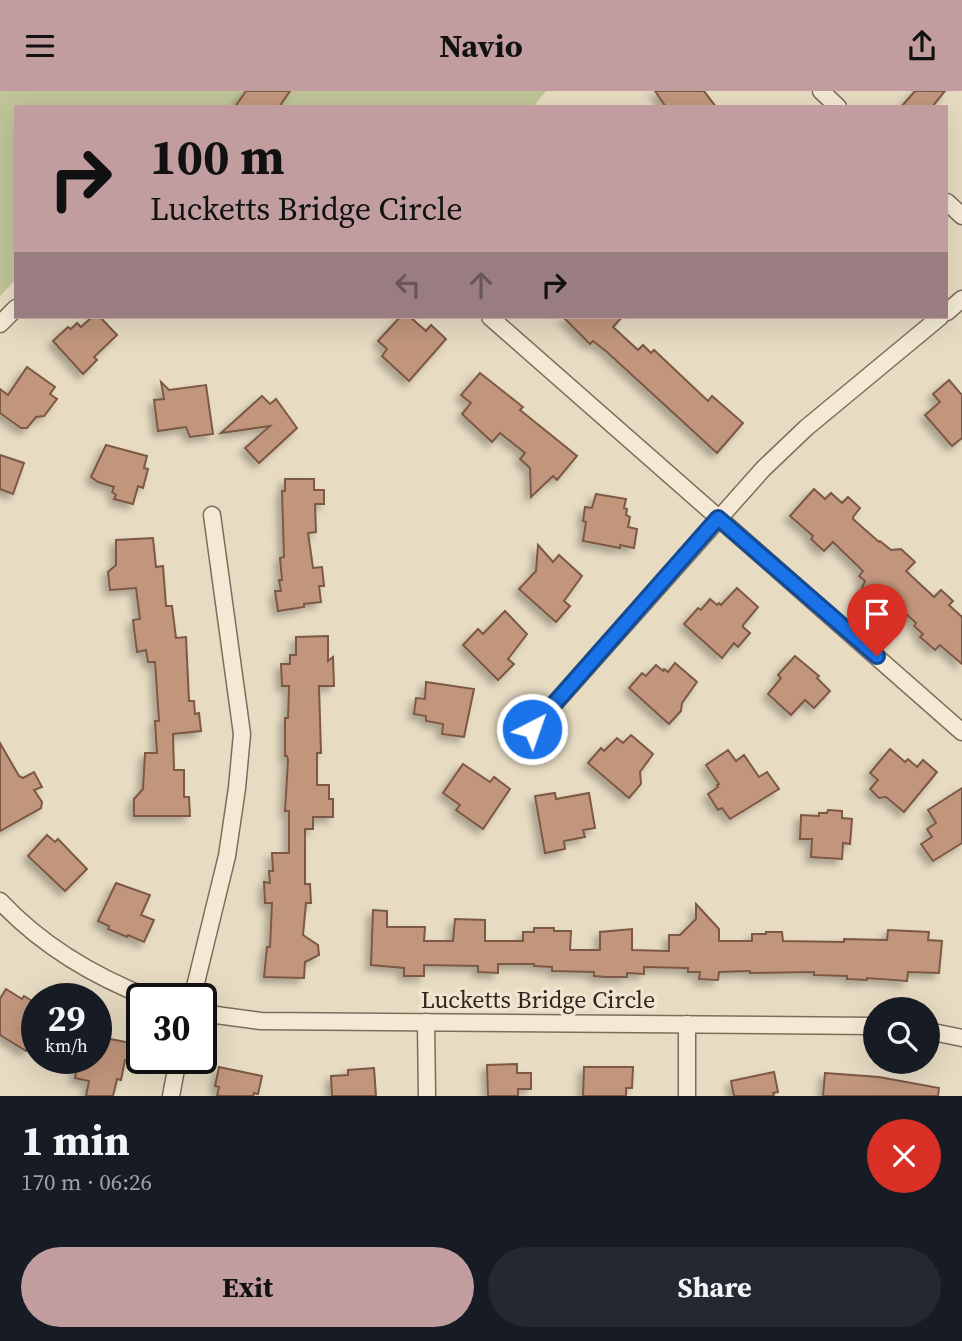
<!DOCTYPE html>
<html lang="en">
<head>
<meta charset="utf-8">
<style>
	body { margin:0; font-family:"Source Serif 4",serif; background:#242831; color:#f1f3f6; height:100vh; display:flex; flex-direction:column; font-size:26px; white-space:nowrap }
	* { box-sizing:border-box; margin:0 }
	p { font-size:23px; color:#9ea1a6 }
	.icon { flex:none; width:38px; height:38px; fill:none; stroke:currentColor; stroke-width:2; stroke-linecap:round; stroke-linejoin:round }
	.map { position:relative; height:1005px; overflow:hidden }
	.drawer { display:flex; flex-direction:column; background:#171b24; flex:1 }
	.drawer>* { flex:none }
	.hud { position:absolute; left:14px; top:14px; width:934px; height:214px; border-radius:0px; box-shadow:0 7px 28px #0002; background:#c19da0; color:#111; overflow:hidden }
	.buttons { position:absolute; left:863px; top:906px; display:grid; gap:14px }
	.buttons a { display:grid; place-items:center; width:77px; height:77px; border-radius:50%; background:#171b24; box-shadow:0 7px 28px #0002; font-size:35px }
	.speed { position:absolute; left:21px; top:892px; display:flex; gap:14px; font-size:35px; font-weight:700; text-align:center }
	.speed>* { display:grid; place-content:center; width:91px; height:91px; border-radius:50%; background:#171b24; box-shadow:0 7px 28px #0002; line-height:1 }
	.speed small { font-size:18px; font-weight:400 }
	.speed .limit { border:4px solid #111; border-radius:10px; background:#fff; color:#111 }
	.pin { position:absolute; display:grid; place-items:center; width:60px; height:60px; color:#fff; margin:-72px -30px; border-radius:50% 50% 50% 0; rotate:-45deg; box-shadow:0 0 7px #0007 }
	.pin .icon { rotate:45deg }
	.me { position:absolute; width:77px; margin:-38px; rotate:41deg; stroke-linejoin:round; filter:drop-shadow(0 0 5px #0008) }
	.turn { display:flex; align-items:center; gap:24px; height:147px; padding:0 21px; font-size:32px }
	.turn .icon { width:91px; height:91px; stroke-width:2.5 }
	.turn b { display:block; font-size:49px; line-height:60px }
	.lanes { display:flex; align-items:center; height:66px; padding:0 21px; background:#0003; justify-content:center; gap:35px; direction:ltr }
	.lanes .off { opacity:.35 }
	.round { display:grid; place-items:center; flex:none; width:74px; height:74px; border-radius:37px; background:#242831 }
	.headline { display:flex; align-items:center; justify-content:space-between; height:119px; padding:0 21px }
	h1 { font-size:42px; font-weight:700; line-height:52px }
	.cta { display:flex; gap:14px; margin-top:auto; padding:14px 21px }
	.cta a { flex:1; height:80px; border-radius:42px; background:#c19da0; color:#111; font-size:28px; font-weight:700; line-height:80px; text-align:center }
	.cta a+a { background:#242831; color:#f1f3f6 }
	header { display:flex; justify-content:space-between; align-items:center; height:91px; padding:0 21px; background:#c19da0; color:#111; font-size:32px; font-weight:700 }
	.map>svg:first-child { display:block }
	.green { fill:#c0c498 }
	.building { fill:#c1967c; stroke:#7b5844; stroke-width:2; filter:url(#shadow) }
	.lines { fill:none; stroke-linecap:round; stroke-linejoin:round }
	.street-casing { stroke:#7f6d5b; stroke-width:19 }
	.street { stroke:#f3e9d4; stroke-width:16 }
	.route-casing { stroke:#114b97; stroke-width:18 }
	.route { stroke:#1a73e8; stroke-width:12 }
	.labels { text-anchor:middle; stroke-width:7; stroke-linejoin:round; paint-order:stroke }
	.street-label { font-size:24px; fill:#31261e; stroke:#f0e5d0 }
</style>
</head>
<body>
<header><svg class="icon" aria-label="menu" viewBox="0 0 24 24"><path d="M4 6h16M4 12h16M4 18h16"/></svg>Navio<svg class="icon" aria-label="share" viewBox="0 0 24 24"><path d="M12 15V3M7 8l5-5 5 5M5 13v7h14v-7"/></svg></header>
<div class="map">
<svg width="962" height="1005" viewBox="0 0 962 1005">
	<defs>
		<filter id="shadow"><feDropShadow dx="-5" dy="5" stdDeviation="3.5" flood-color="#0004"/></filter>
	</defs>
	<rect width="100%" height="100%" fill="#e7dbc2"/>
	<!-- green -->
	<path class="green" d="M0,0H546L533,16H16V188L0,205Z"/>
	<!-- building -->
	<g class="building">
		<path d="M246,0H290L279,16H235Z"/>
		<path d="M655,0H704L716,16H666Z"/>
		<path d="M915,0H945L932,16H901Z"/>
		<path d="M92,226H100L117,244L94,266L97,269L83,283L53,250L68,236L71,238L77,232L81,236Z"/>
		<path d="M400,226H410L426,240L431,234L446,248L409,290L382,265L387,258L378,250Z"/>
		<path d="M563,226H622L613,236L638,259L643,254L651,262L654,259L708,310L712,305L743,332L717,362L607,261L593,250L590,253Z"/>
		<path d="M27,276L55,296L50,303L57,308L44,325L36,326L27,337H21L0,322V298L8,304Z"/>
		<path d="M480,282L523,316L520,319L577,365L557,389L553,385L531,406L530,377L520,368L525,362L500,342L492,351L462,323L471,312L461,304Z"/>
		<path d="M949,289L962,304V347L952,355L925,324L940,311L933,303Z"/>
		<path d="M161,291L169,299L206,294L213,343L190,346L186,336L158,340L154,309L164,308Z"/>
		<path d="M262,305L270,313L276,308L297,337L259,372L245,357L270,335L221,342Z"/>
		<path d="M106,354L147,365L144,377L148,378L143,397L138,395L133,413L114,408L116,404L112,401L114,396L98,391L91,386Z"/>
		<path d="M0,364L24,372L13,403L0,398Z"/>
		<path d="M285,388H314V399H324V413H315L316,441L308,442L313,477L322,476L324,495H319L321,511L304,513V516L278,520L275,500H281L279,489H282L280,467L284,466L282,400H285Z"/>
		<path d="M814,398L825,408L831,402L842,412L848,406L860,417L853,426V428L879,451L880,450L891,459L901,458L915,471L906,480L934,506L941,499L953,510L949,514L962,526V573L940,554L935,559L920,546L923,543L914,535L916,532L884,503L878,511L862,497L865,490L859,485L863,480L833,451L824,460L811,448L813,445L790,425Z"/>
		<path d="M596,403L626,408L624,417L627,418L626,424L630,426L628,436L637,438L634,457L620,454V457L583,450L586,431L583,430L585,416L592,417Z"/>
		<path d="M153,447L156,476L163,475L166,515H172L176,547L186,546L189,610H194L195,623L199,622L201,640L173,643L174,679H184V706H189L190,725H134V708L143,698L145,662H157L155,630H159L155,571H148L146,559L137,561L133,529L140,528L136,497L110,499L108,481L116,474V449Z"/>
		<path d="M538,454L553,471L559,464L582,485L564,510L570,515L556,531L519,498L536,480Z"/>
		<path d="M737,497L758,516L743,534V536L750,542L738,556L734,552L722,567L684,533L698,517L701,519L710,508L717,514L719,512L721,514Z"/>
		<path d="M505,520L527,543L508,568L514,573L498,589L463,554L478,538L483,543Z"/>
		<path d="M328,545V570L333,566L334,595H319L321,662H317V694H329V708H333V726H313V738H305V793H310L311,812H306L303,844L318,854L319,864L305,871L304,887L264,886L267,856H270L272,812H265L264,791L270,792L269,780H273L272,762H289V720H285L288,669L287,665H285V627H288L289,595H282L281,573H290V564H296V546Z"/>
		<path d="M795,565L819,585L817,587L830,600L814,617L805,609L791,624L768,603L781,587L778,584Z"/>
		<path d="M675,572L697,591L682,612L681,620L669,633L629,597L642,582L646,585L656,574L663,580L664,578L668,581Z"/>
		<path d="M426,591L474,598L464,646L442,643L443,633L426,630V625L414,623L416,607L425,608Z"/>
		<path d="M631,644L653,663L640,681L641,693L629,707L588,672L601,657L604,660L617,647L623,652Z"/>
		<path d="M0,652L19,685L23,687L34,681L42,696L34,699L42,711L41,717L0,740Z"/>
		<path d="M890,658L905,671L908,668L917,676L923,669L937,681L904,721L886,706L879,707L870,698L878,689L870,682Z"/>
		<path d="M728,659L736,670L744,664L759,686L767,681L779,698L730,728L722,717L718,719L708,703L718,696L717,694L719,693L706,674Z"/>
		<path d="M463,673L490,691L494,686L510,698L483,738L456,719L460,714L443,702Z"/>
		<path d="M962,697V752L933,770L921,753L932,746L927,738L936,732L928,719Z"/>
		<path d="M555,702L556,708L589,702L595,737L583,739L585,746L564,750L565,758L545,762L535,705Z"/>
		<path d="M828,719L842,720V727L852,728L850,753L843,752L842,768L811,766L812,748H800L801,724L819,725V722H827Z"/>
		<path d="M47,744L55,751L58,748L87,778L65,800L28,765Z"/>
		<path d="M116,792L150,804L141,824L154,829L144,851L128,844L127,846L108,838L109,835L98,830Z"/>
		<path d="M696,813L719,838V850H752V843H766V841H782L783,850L844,851V848L887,849L888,839L929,841L928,849L942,850L939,882L908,881L907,890L867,887V889L847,888V885L814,884V881L750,882V880L719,881L718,889L699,888L700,881H688V877L644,876V883L627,882V886H606L594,885V881L552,880V876L534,875V873H498V882L478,881V875L424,874V885H404V877L371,874L373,819L387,820V836H425L424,850H453L455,828L485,829V850H523V841H534V837H554V840H571L570,859H600V841L632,838V859L669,860V844H680L696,828Z"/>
		<path d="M6,898L22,908L24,905L37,913V943L26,960L0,944V908Z"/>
		<path d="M100,946L131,952L128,969H125L121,989L117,988L113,1005H86L89,990L75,987L78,968H96Z"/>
		<path d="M517,973V982H531V998H518V1005H488L487,974Z"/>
		<path d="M219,976L262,985L258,1003L254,1002L253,1005H217L219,996L215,995Z"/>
		<path d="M584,976H633L632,997H626V1005H583Z"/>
		<path d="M374,977L376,1005H332L331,985L348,984V979Z"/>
		<path d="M774,981L778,1001L773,1002L774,1005H734L731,990Z"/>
		<path d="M825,982L879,986L939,997L938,1005H823Z"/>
	</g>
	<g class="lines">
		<defs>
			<g id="street">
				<path d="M821,0L838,16"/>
				<path d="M947,111L962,125"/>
				<path d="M947,221L962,208"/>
				<path d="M490,226L962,641"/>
				<path d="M0,233L16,217"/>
				<path d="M532,638L763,378L806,337L940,226"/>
				<path d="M0,810C42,855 95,886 152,908"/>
				<path d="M192,908L227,765L237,697L242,643L212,424"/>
				<path d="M201,922L261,930L875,935"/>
				<path d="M426,931L427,1005"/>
				<path d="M687,933V1005"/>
				<path d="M928,940L962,947"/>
				<path d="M171,1005L178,968"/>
			</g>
		</defs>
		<!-- street casing -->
		<use href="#street" class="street-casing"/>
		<!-- street -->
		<use href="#street" class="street"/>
	</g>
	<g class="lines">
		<defs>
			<path id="route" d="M532,638L718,427L877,565"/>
		</defs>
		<!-- route casing -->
		<use href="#route" class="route-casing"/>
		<!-- route -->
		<use href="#route" class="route"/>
	</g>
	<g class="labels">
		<!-- street labels -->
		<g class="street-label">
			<text x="538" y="917">Lucketts Bridge Circle</text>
		</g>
	</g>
</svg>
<div class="buttons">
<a><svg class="icon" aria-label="search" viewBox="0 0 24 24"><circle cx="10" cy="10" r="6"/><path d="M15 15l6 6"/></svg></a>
</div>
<div class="speed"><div>29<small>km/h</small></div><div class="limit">30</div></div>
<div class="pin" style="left:877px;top:565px;background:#d93025"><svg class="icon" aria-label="arrive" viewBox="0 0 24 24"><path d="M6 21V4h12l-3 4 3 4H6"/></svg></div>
<svg class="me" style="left:532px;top:638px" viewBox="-20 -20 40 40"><circle r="17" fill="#1a73e8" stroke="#fff" stroke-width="3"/><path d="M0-11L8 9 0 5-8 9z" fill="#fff"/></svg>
<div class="hud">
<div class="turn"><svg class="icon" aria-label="right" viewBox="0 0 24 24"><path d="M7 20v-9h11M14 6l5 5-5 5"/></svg><div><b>100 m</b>Lucketts Bridge Circle</div></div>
<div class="lanes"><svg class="icon off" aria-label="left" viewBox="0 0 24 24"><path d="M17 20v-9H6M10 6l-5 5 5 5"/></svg><svg class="icon off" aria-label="ahead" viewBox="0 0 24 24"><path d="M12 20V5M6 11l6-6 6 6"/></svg><svg class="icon" aria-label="right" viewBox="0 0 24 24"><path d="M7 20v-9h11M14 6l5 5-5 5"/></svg></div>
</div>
</div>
<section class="drawer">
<div class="headline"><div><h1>1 min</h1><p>170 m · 06:26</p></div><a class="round" style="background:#d93025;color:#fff"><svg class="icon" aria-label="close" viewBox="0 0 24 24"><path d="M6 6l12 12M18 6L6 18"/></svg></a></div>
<div class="cta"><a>Exit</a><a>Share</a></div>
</section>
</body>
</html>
